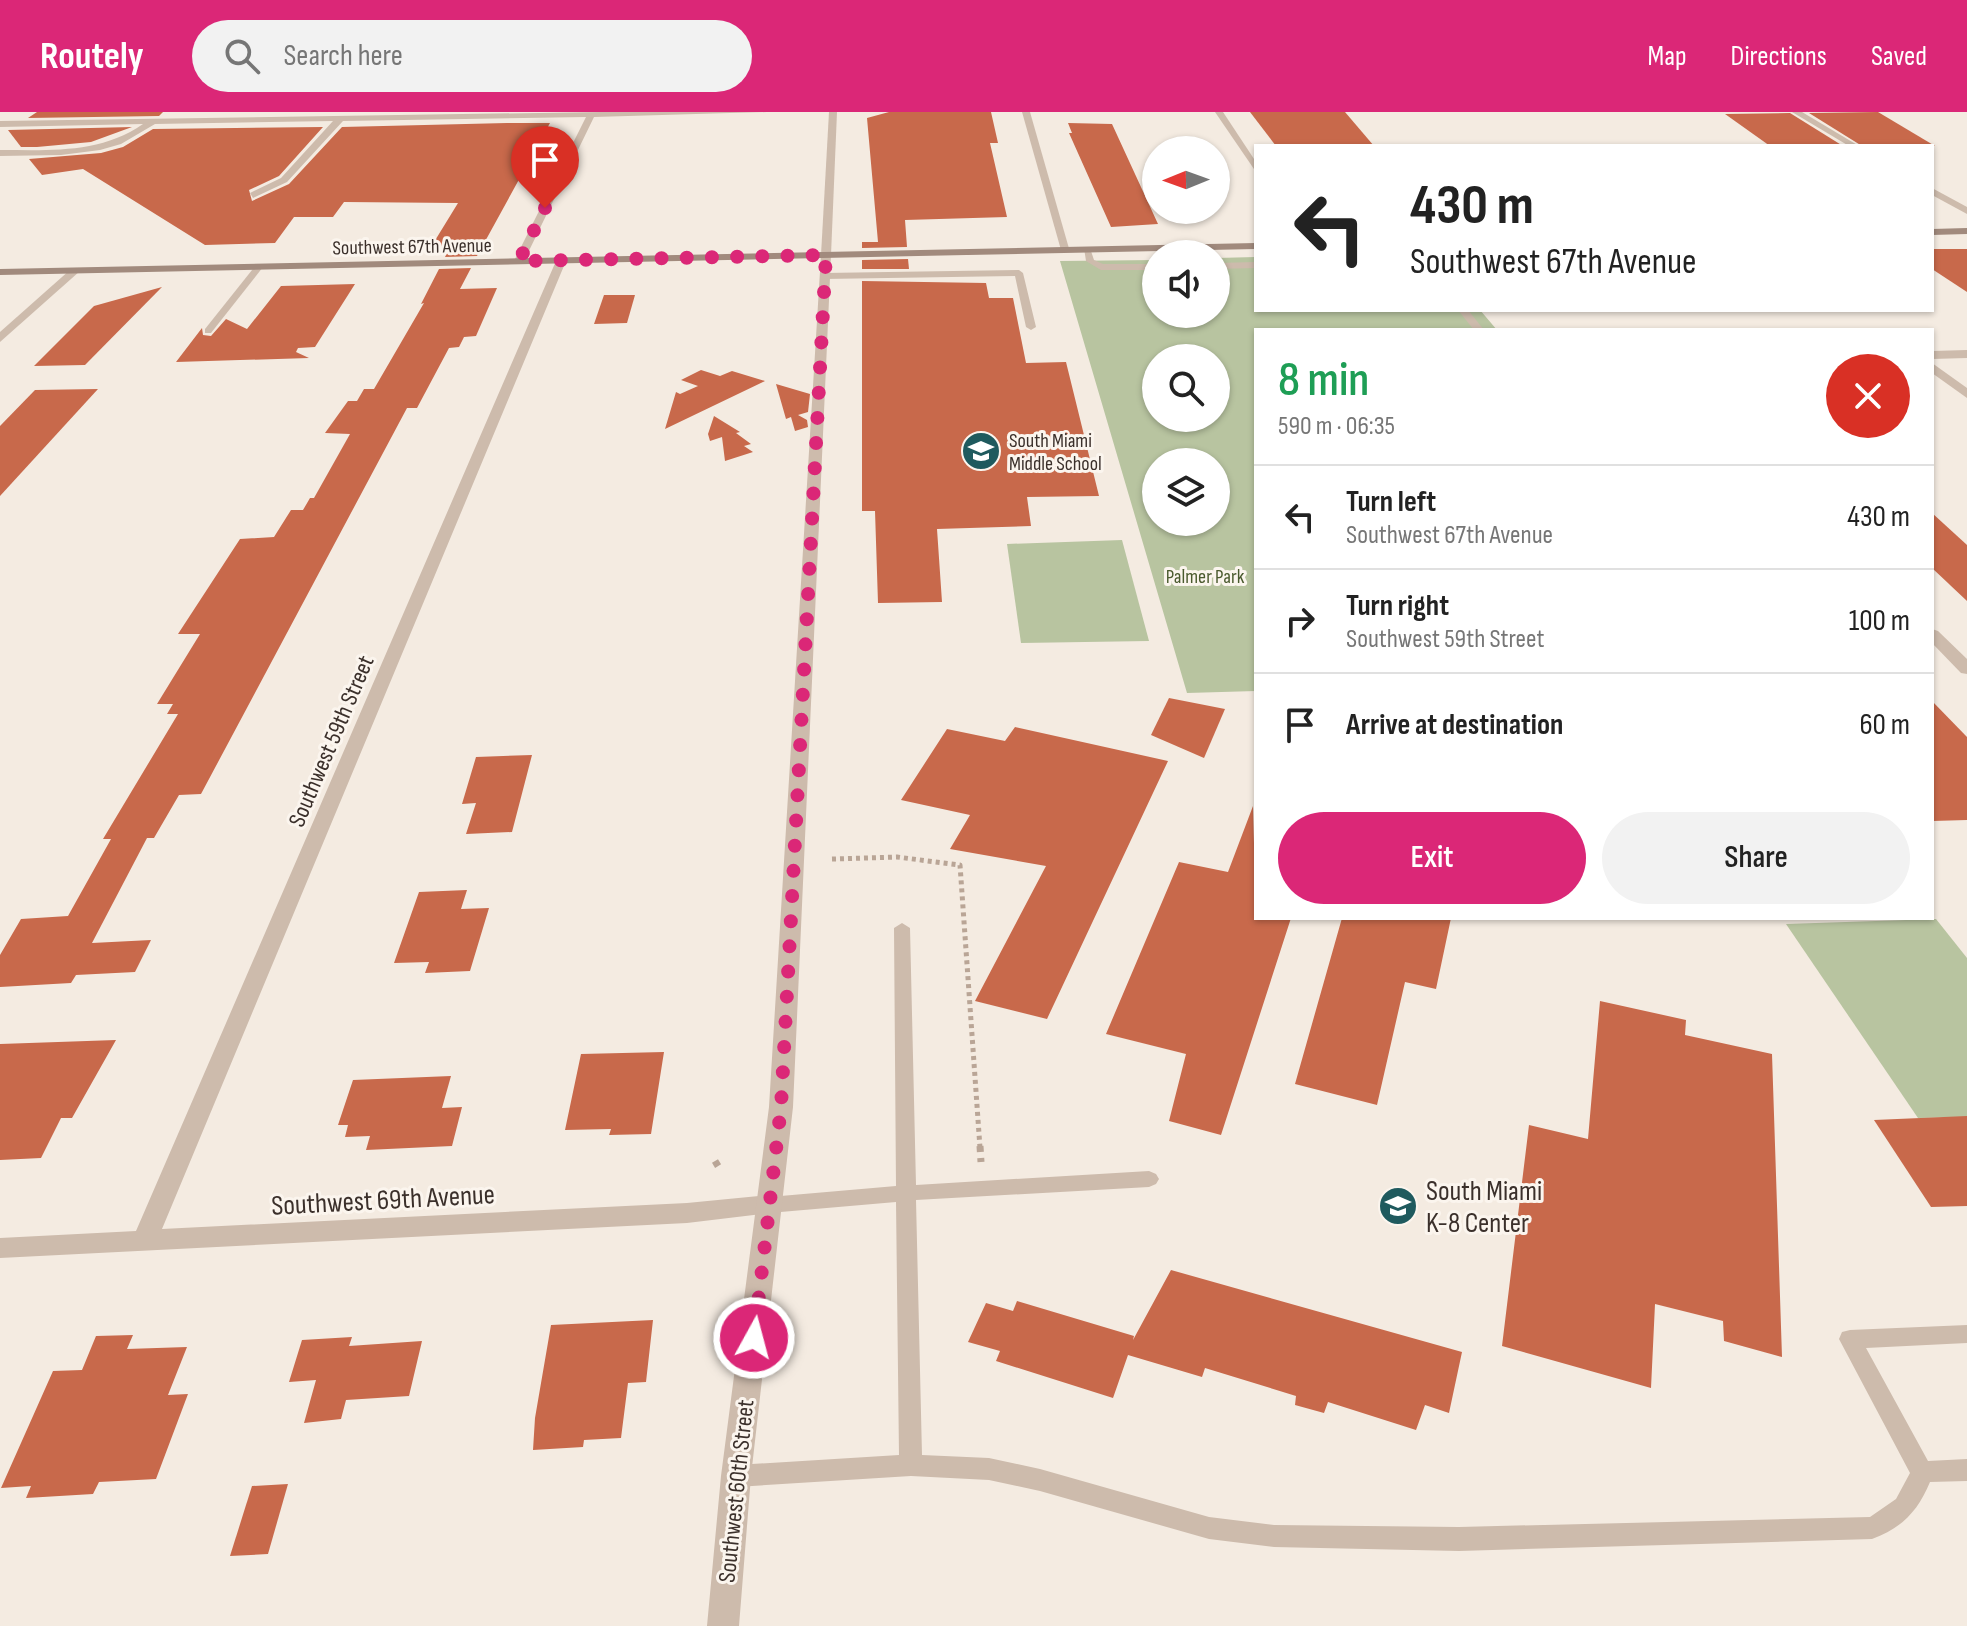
<!DOCTYPE html>
<html lang="en">
<head>
<meta charset="utf-8">
<style>
	body { margin:0; font-family:"Sofia Sans Condensed",sans-serif; background:#f2f2f2; color:#222; height:100vh; display:flex; flex-direction:column; font-size:30px; white-space:nowrap }
	* { box-sizing:border-box; margin:0 }
	p { font-size:26px; color:#767676 }
	.icon { flex:none; width:44px; height:44px; fill:none; stroke:currentColor; stroke-width:2; stroke-linecap:round; stroke-linejoin:round }
	.map { position:relative; flex:1; overflow:hidden }
	.drawer { position:absolute; left:1254px; top:216px; width:680px; height:592px; display:flex; flex-direction:column; background:#fff; border-radius:0px; box-shadow:0 2px 6px #0004 }
	.drawer>* { flex:none }
	.guide { position:absolute; left:1254px; top:32px; width:680px; height:168px; border-radius:0px; box-shadow:0 2px 6px #0004; background:#fff; color:#222; overflow:hidden }
	.needle { width:52px; rotate:269deg }
	.controls { position:absolute; left:1142px; top:24px; display:grid; gap:16px }
	.controls a { display:grid; place-items:center; width:88px; height:88px; border-radius:50%; background:#fff; box-shadow:0 2px 6px #0004; font-size:40px }
	.pin { position:absolute; display:grid; place-items:center; width:68px; height:68px; color:#fff; margin:-82px -34px; border-radius:50% 50% 50% 0; rotate:-45deg; box-shadow:0 0 8px #0007 }
	.pin .icon { rotate:45deg }
	.me { position:absolute; width:88px; margin:-44px; rotate:7deg; stroke-linejoin:round; filter:drop-shadow(0 0 6px #0008) }
	.turn { display:flex; align-items:center; gap:28px; height:168px; padding:0 24px; font-size:36px }
	.turn .icon { width:104px; height:104px; stroke-width:2.5 }
	.turn b { display:block; font-size:56px; line-height:68px }
	.round { display:grid; place-items:center; flex:none; width:84px; height:84px; border-radius:42px; background:#f2f2f2 }
	.headline { display:flex; align-items:center; justify-content:space-between; height:136px; padding:0 24px }
	h1 { font-size:48px; font-weight:600; line-height:60px; color:#1e9e55 }
	.button { display:flex; gap:16px; margin-top:auto; padding:16px 24px }
	.button a { flex:1; height:92px; border-radius:48px; background:#db2777; color:#fff; font-size:32px; font-weight:600; line-height:92px; text-align:center }
	.button a+a { background:#f2f2f2; color:#222 }
	ul { padding:0; list-style:none }
	li { display:flex; align-items:center; gap:24px; height:104px; padding:0 24px; border-top:2px solid #e0e0e0 }
	li div { flex:1 }
	li b { display:block; font-size:30px }
	li em { font-style:normal }
	header { display:flex; align-items:center; gap:48px; box-sizing:border-box; height:112px; padding:0 40px; background:#db2777; color:#fff }
	header strong { font-size:38px }
	nav { display:flex; gap:44px; margin-inline-start:auto; font-size:28px }
	.search { width:560px; height:72px; background:#f2f2f2; display:flex; align-items:center; gap:20px; box-sizing:border-box; padding:0 28px; border-radius:44px; color:#767676; font-size:30px }
	.map>svg:first-child { display:block }
	.green { fill:#b8c4a0; fill-rule:evenodd }
	.building { fill:#c8694b }
	.lines { fill:none; stroke-linecap:round; stroke-linejoin:round }
	.path-far1 { stroke:#b9a596; stroke-width:5; stroke-dasharray:4 4; stroke-linecap:butt }
	.path { stroke:#b9a596; stroke-width:7; stroke-dasharray:6 6; stroke-linecap:butt }
	.service { fill:#cdbbac; fill-rule:evenodd }
	.minor { fill:#cdbbac; fill-rule:evenodd }
	.tertiary { fill:#cdbbac; fill-rule:evenodd }
	.secondary { fill:#a18a7d; fill-rule:evenodd }
	.route { stroke:#db2777; stroke-width:14; stroke-dasharray:0 25.2 }
	.labels { text-anchor:middle; stroke-width:6; stroke-linejoin:round; paint-order:stroke }
	.far-street-label { font-size:20px; fill:#3b302b; stroke:#fbf5ee }
	.far-poi-label { font-size:20px; fill:#3b302b; stroke:#fbf5ee; text-anchor:start }
	.far-park-label { font-size:20px; fill:#4a5a2e; stroke:#fbf5ee }
	.street-label { font-size:24px; fill:#3b302b; stroke:#fbf5ee }
	.near-poi-label { font-size:28px; fill:#3b302b; stroke:#fbf5ee; text-anchor:start }
	.near-street-label { font-size:28px; fill:#3b302b; stroke:#fbf5ee }
</style>
</head>
<body>
<header>
<strong>Routely</strong>
<div class="search"><svg class="icon" aria-label="search" viewBox="0 0 24 24"><circle cx="10" cy="10" r="6"/><path d="M15 15l6 6"/></svg>Search here</div>
<nav><a>Map</a><a>Directions</a><a>Saved</a></nav>
</header>
<div class="map">
<svg width="1967" height="1514" viewBox="0 0 1967 1514">
	<rect width="100%" height="100%" fill="#f4ebe1"/>
	<!-- green -->
	<g class="green">
		<path d="M1256,145V198H1480L1497,218H1256V579L1187,581L1060,149L1156,148V202H1216V146ZM1156,246H1216V306H1156ZM1156,350H1216V410H1156Z"/>
		<path d="M1122,428L1149,529L1021,531L1007,432Z"/>
		<path d="M1936,807L1967,846V1005L1918,1006L1786,812Z"/>
	</g>
	<!-- building -->
	<g class="building">
		<path d="M37,0H163L159,4L28,6Z"/>
		<path d="M889,0H991L998,31H990L1007,105L905,108L907,135L862,136V130H878L867,6Z"/>
		<path d="M1250,0H1345L1374,34H1276Z"/>
		<path d="M1878,0L1935,34H1862L1809,1Z"/>
		<path d="M1790,1L1843,34H1770L1725,2Z"/>
		<path d="M507,11H550L477,144L445,145L450,135H431L458,91L344,90L333,105H294L275,131L205,133L83,57L42,63L29,47L101,41L123,35L153,17L323,15L279,64L249,78L252,89L289,72L342,15Z"/>
		<path d="M1068,11L1112,12L1158,112L1111,115L1069,21H1072Z"/>
		<path d="M132,15L91,30L37,35H21L8,18Z"/>
		<path d="M1932,137H1967V180L1932,157Z"/>
		<path d="M908,147L909,157H862V148Z"/>
		<path d="M471,156L460,177L497,176L476,224L464,225L459,235L449,236L417,296H407L201,682L179,683L154,726H147L92,831L151,828L135,860L76,863L71,871L0,875V843L21,807L68,804L111,727H103L178,602H167L173,592H157L200,522H178L240,427L274,425L291,398H303L310,386H314L350,322L325,321L348,289H357L364,277H374L424,191L421,192L439,157Z"/>
		<path d="M862,169L986,171L989,186H1013L1026,251L1066,250L1099,384L1027,385L1031,414L937,417L942,490L878,491L875,399H862Z"/>
		<path d="M355,172L315,235L298,236L296,240L309,246L176,250L202,216L203,223L211,224L226,207L247,217L281,174Z"/>
		<path d="M162,175L85,253L34,254L94,194Z"/>
		<path d="M604,183H635L627,211L594,212Z"/>
		<path d="M701,258L720,264L732,259L765,269L665,317L676,280L680,282L698,274L681,268Z"/>
		<path d="M776,272L810,282L808,300L798,303L807,308L808,315L795,319L791,305L786,307Z"/>
		<path d="M98,277L0,384V314L35,278Z"/>
		<path d="M714,304L740,320L736,321L751,332L744,334L753,340L725,349L722,325L710,329L708,322Z"/>
		<path d="M1932,401L1967,433V489L1932,456Z"/>
		<path d="M1169,586L1225,597L1204,646L1151,623Z"/>
		<path d="M1932,589L1967,625V708L1932,709Z"/>
		<path d="M1015,615L1168,649L1047,907L975,889L1046,754L950,737L970,703L901,688L947,617L1005,629Z"/>
		<path d="M532,643L512,720L466,722L476,691L462,692L476,645Z"/>
		<path d="M1253,694L1256,806H1291L1221,1023L1169,1009L1186,942L1106,922L1179,750L1228,760Z"/>
		<path d="M467,778L461,797L489,796L470,859L425,861L429,850L394,851L419,780Z"/>
		<path d="M1342,806H1451L1436,877L1405,870L1377,993L1295,972Z"/>
		<path d="M1600,889L1686,908L1685,923L1772,942L1782,1245L1724,1229L1723,1209L1655,1192L1651,1276L1502,1234L1529,1013L1588,1027Z"/>
		<path d="M116,928L72,1006H61L41,1046L0,1048V932Z"/>
		<path d="M664,940L651,1022L609,1023L611,1017L565,1018L581,942Z"/>
		<path d="M451,964L442,996L462,995L452,1034L366,1038L370,1024L345,1025L348,1013H338L353,968Z"/>
		<path d="M1967,1004V1094L1931,1095L1874,1008Z"/>
		<path d="M1171,1158L1462,1240L1449,1301L1425,1293L1416,1318L1328,1290L1324,1301L1295,1293L1296,1284L1205,1256L1202,1265L1128,1243L1113,1286L996,1249L1000,1239L968,1230L986,1191L1013,1199L1017,1189L1134,1224L1133,1228Z"/>
		<path d="M653,1208L646,1270L628,1271L621,1326L584,1328L583,1335L533,1338L535,1306L551,1213Z"/>
		<path d="M133,1223L127,1237L187,1235L168,1283L188,1282L156,1367L99,1370L93,1382L26,1386L31,1374L1,1376L53,1259L82,1258L96,1224Z"/>
		<path d="M352,1225L349,1234L422,1229L409,1284L346,1288L341,1307L304,1311L316,1268L289,1270L302,1228Z"/>
		<path d="M288,1372L268,1442L230,1444L252,1374Z"/>
	</g>
	<g class="lines">
		<!-- path-far1 -->
		<path class="path-far1" d="M832,747L897,745L960,753L980,1036"/>
		<!-- path -->
		<g class="path">
			<path d="M980,1034L981,1050"/>
			<path d="M715,1049L721,1059"/>
		</g>
		<!-- service -->
		<g class="service">
			<path d="M1084,136H1090L1094,148L1103,152H1156V158H1101L1086,149Z"/>
			<path d="M1256,150V156L1216,157V151Z"/>
			<path d="M256,153L263,155L211,221H205V217Z"/>
			<path d="M1019,158L1023,161L1036,215L1031,218L1026,215L1015,164L824,167L820,164L824,161Z"/>
			<path d="M1458,198H1468L1484,218H1474Z"/>
			<path d="M902,811L910,816L916,1073L1149,1059L1156,1062L1159,1067L1156,1072L1149,1075L916,1088L922,1343L989,1346L1040,1357L1209,1405L1274,1413L1459,1415L1870,1405L1896,1387L1910,1361L1839,1227L1842,1220L1850,1218L1967,1213V1231L1866,1236L1928,1349L1967,1347V1369L1930,1370C1918,1399 1902,1416 1872,1427L1459,1439L1274,1435L1209,1427L1040,1379L989,1368L911,1364L736,1375L728,1372L724,1364L728,1356L736,1353L899,1343L896,1090L769,1101L762,1099L759,1093L762,1087L769,1085L896,1074L894,816Z"/>
		</g>
		<!-- minor -->
		<g class="minor">
			<path d="M601,0H767L594,5L524,149L519,152L514,149L586,5L343,9L287,70L253,86L250,81L281,66L333,9L155,12L121,32L100,38L61,43L0,44V38C50,38 100,42 143,12L0,15V9Z"/>
			<path d="M829,0H837L831,143L826,146L821,143Z"/>
			<path d="M1022,0H1030L1070,140L1061,138Z"/>
			<path d="M1215,0H1223L1256,50V60Z"/>
			<path d="M561,146L566,149L162,1117L687,1091L769,1083L778,1086L782,1093L778,1100L687,1111L0,1146V1126L136,1119L556,149Z"/>
			<path d="M71,157L80,159L0,230V220Z"/>
			<path d="M1967,238V246L1932,247V239Z"/>
			<path d="M1932,251L1967,276V286L1932,261Z"/>
			<path d="M1932,517L1938,519L1967,547V562L1961,561L1932,531Z"/>
		</g>
		<!-- tertiary -->
		<g class="tertiary">
			<path d="M1792,0H1802L1859,34H1849Z"/>
			<path d="M1932,76L1967,95V102L1932,83Z"/>
			<path d="M826,140L831,143L793,995L751,1364L739,1514H707L721,1364L769,995L821,143Z"/>
		</g>
		<!-- secondary -->
		<g class="secondary">
			<path d="M1967,116V122L1932,123V117Z"/>
			<path d="M1256,131V137L0,163V157Z"/>
		</g>
	</g>
	<g class="lines">
		<!-- route -->
		<path class="route" d="M545,96L519,149L826,143L781,995L754,1226"/>
	</g>
	<!-- icons -->
	<defs>
		<symbol id="school-disc" viewBox="-11 -11 22 22"><circle r="9.5" fill="#1f5a5e" stroke="#fbf5ee"/><path d="M0-5L7-2L0 1L-7-2ZM-4 1L0 2.5L4 1V4Q0 6-4 4Z" fill="#fff"/></symbol>
	</defs>
	<g fill-rule="evenodd">
		<use href="#school-disc" x="959" y="317" width="44" height="44"/>
		<use href="#school-disc" x="1376" y="1072" width="44" height="44"/>
	</g>
	<g class="labels">
		<!-- far-street labels -->
		<g class="far-street-label">
			<text transform="translate(412 134) rotate(-1)" y="7">Southwest 67th Avenue</text>
		</g>
		<!-- far-poi labels -->
		<g class="far-poi-label">
			<text x="1009" y="335">South Miami<tspan x="1009" dy="23">Middle School</tspan></text>
		</g>
		<!-- far-park labels -->
		<g class="far-park-label">
			<text x="1205" y="471">Palmer Park</text>
		</g>
		<!-- street labels -->
		<g class="street-label">
			<text transform="translate(331 629) rotate(-67)" y="8">Southwest 59th Street</text>
			<text transform="translate(736 1379) rotate(-84)" y="8">Southwest 60th Street</text>
		</g>
		<!-- near-poi labels -->
		<g class="near-poi-label">
			<text x="1426" y="1088">South Miami<tspan x="1426" dy="32">K-8 Center</tspan></text>
		</g>
		<!-- near-street labels -->
		<g class="near-street-label">
			<text transform="translate(383 1087) rotate(-3)" y="10">Southwest 69th Avenue</text>
		</g>
	</g>
</svg>
<div class="controls">
<a><svg class="needle" viewBox="-14 -14 28 28"><path d="M0-13l5 13h-10z" fill="#e53935"/><path d="M0 13l5-13h-10z" fill="#767676"/></svg></a>
<a><svg class="icon" aria-label="sound" viewBox="0 0 24 24"><path d="M4 9h4l5-4v14l-5-4H4zM17 9q2 3 0 6"/></svg></a>
<a><svg class="icon" aria-label="search" viewBox="0 0 24 24"><circle cx="10" cy="10" r="6"/><path d="M15 15l6 6"/></svg></a>
<a><svg class="icon" aria-label="layers" viewBox="0 0 24 24"><path d="M12 4l9 5-9 5-9-5zM3 14l9 5 9-5"/></svg></a>
</div>
<div class="pin" style="left:545px;top:96px;background:#d93025"><svg class="icon" aria-label="arrive" viewBox="0 0 24 24"><path d="M6 21V4h12l-3 4 3 4H6"/></svg></div>
<svg class="me" style="left:754px;top:1226px" viewBox="-20 -20 40 40"><circle r="17" fill="#db2777" stroke="#fff" stroke-width="3"/><path d="M0-11L8 9 0 5-8 9z" fill="#fff"/></svg>
<div class="guide">
<div class="turn"><svg class="icon" aria-label="left" viewBox="0 0 24 24"><path d="M17 20v-9H6M10 6l-5 5 5 5"/></svg><div><b>430 m</b>Southwest 67th Avenue</div></div>
</div>
<section class="drawer">
<div class="headline"><div><h1>8 min</h1><p>590 m · 06:35</p></div><a class="round" style="background:#d93025;color:#fff"><svg class="icon" aria-label="close" viewBox="0 0 24 24"><path d="M6 6l12 12M18 6L6 18"/></svg></a></div>
<ul>
<li><svg class="icon" aria-label="left" viewBox="0 0 24 24"><path d="M17 20v-9H6M10 6l-5 5 5 5"/></svg><div><b>Turn left</b><p>Southwest 67th Avenue</p></div><em>430 m</em></li>
<li><svg class="icon" aria-label="right" viewBox="0 0 24 24"><path d="M7 20v-9h11M14 6l5 5-5 5"/></svg><div><b>Turn right</b><p>Southwest 59th Street</p></div><em>100 m</em></li>
<li><svg class="icon" aria-label="arrive" viewBox="0 0 24 24"><path d="M6 21V4h12l-3 4 3 4H6"/></svg><div><b>Arrive at destination</b></div><em>60 m</em></li>
</ul>
<div class="button"><a>Exit</a><a>Share</a></div>
</section>
</div>
</body>
</html>
